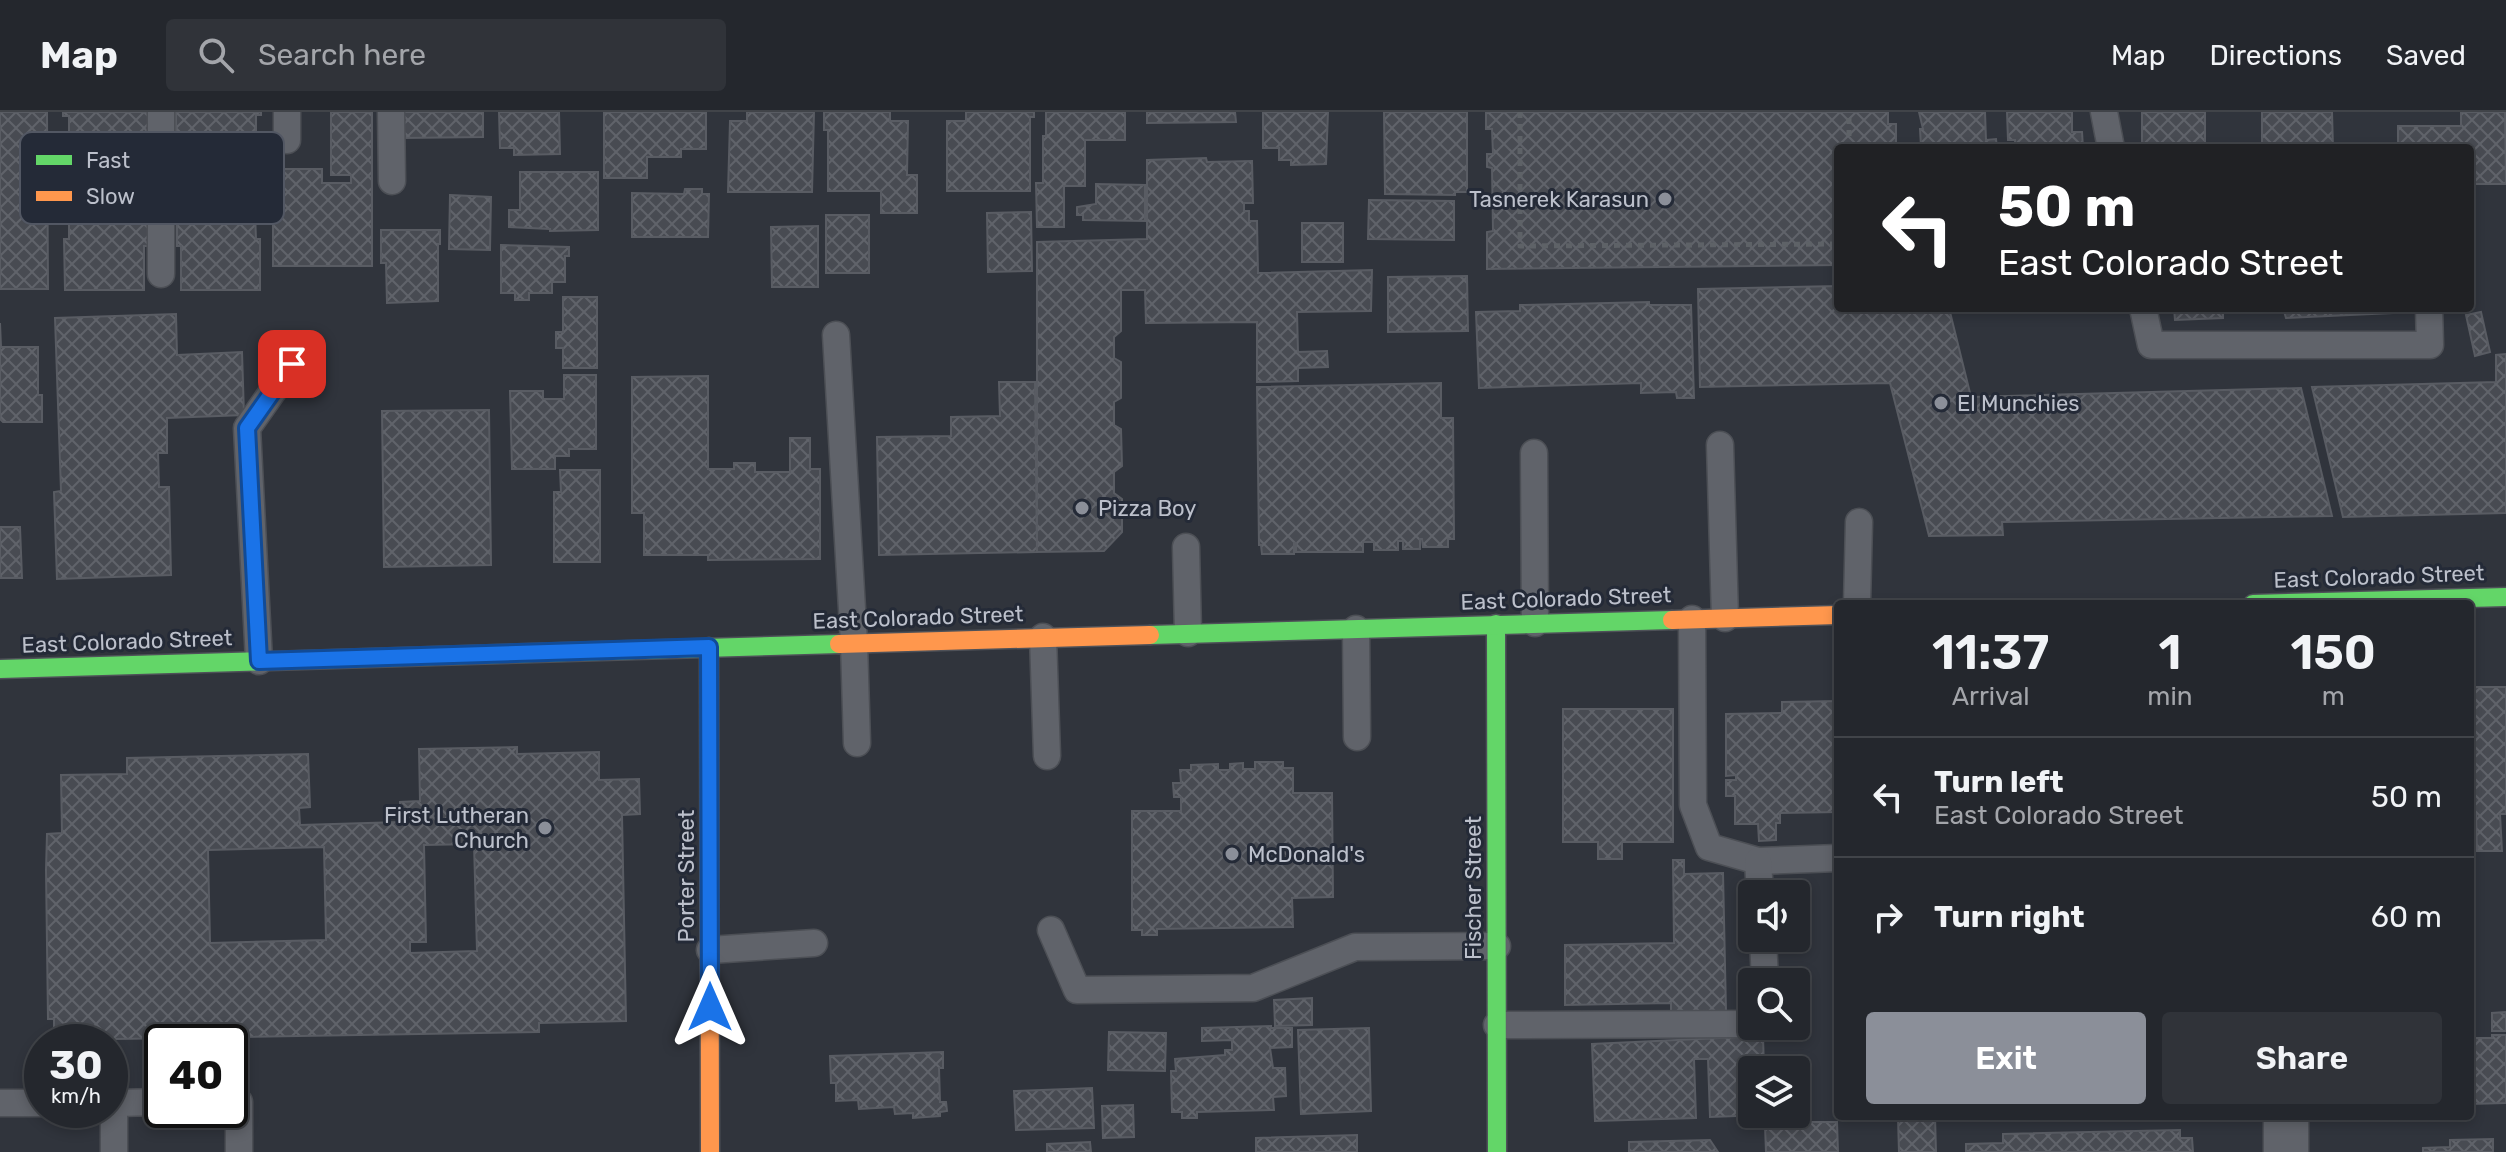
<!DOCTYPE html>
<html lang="en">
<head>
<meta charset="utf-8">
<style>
	body { margin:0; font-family:Rubik,sans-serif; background:#303339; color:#f1f3f6; height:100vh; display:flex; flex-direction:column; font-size:30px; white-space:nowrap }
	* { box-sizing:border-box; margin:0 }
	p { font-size:26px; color:#a3a5aa }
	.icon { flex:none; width:44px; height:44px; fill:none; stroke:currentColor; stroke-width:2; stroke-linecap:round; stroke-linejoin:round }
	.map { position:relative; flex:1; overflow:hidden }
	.side { position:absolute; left:1834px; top:488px; width:640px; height:520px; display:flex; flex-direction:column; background:#24272d; border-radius:8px; box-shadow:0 4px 12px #0003,0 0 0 2px #414449 }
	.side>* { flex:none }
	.top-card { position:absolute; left:1834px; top:32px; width:640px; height:168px; border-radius:8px; box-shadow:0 4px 12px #0003,0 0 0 2px #414449; background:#202124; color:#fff; overflow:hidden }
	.fabs { position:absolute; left:1738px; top:768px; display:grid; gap:16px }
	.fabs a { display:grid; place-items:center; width:72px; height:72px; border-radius:8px; background:#24272d; box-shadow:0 4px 12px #0003,0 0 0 2px #414449; font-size:40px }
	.speed { position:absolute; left:24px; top:912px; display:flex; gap:16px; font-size:40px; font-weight:700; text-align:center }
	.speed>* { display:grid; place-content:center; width:104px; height:104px; border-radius:50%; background:#24272d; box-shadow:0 4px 12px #0003,0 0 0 2px #414449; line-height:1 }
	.speed small { font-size:20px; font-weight:400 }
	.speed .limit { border:4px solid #111; border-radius:12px; background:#fff; color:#111 }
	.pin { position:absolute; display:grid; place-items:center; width:68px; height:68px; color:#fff; margin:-34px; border-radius:16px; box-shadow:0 4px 12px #0006 }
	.me { position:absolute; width:88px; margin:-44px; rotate:0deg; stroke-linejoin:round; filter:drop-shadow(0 0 6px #0008) }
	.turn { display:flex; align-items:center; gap:28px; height:168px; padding:0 32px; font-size:36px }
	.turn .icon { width:104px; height:104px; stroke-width:2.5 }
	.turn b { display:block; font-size:56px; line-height:68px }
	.eta { display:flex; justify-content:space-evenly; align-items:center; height:136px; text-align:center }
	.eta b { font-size:48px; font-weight:600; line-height:56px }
	.primary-button { display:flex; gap:16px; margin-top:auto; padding:16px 32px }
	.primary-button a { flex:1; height:92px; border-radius:8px; background:#8b8f99; color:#fff; font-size:32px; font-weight:600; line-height:92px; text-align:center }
	.primary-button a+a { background:#303339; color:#f1f3f6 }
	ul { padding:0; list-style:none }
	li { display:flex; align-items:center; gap:24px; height:120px; padding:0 32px; border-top:2px solid #414449 }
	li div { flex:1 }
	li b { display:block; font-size:30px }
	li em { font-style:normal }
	header { display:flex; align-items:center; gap:48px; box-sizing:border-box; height:112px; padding:0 40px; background:#24272d; border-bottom:2px solid #414449 }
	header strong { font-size:38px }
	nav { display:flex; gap:44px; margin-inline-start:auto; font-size:28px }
	.search { width:560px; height:72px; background:#303339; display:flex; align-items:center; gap:20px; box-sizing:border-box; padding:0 28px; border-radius:8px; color:#a3a5aa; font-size:30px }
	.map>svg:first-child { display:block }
	.building { fill:url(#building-cross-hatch); stroke:#595c63; stroke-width:2; fill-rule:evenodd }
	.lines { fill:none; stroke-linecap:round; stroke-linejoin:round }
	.lane-casing { stroke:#4c4f55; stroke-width:29 }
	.street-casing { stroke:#4c4f55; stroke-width:47 }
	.fast-casing { stroke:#4e5158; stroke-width:21 }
	.slow-casing { stroke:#4e5158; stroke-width:21 }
	.path { stroke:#5e6267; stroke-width:5; stroke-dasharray:6 6; stroke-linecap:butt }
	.lane { stroke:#60636a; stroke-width:26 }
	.street { stroke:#60636a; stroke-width:44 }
	.fast { stroke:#63d668; stroke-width:18 }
	.slow { stroke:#ff974d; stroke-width:18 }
	.route-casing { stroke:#114b97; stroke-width:20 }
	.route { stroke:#1a73e8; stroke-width:14 }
	.poi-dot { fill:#8b8f99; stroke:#242a37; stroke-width:3 }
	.labels { text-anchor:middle; stroke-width:6; stroke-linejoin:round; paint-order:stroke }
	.poi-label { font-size:22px; fill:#bcc0cb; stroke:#242a37; text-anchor:start }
	.street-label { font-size:22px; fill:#bcc0cb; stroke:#242a37 }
	.key { fill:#242a37; stroke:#525763; stroke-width:2 }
	.key-label { font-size:22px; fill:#bcc0cb }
</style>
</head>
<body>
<header>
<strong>Map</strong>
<div class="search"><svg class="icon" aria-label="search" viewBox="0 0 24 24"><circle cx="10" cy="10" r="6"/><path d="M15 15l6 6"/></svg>Search here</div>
<nav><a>Map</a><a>Directions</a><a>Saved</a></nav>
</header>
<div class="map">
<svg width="2506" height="1040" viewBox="0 0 2506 1040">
	<defs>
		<pattern id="building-cross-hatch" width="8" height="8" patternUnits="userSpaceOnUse" patternTransform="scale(2)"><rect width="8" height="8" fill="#484b52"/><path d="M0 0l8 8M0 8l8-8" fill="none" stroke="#60636a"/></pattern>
	</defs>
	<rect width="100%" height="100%" fill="#30343c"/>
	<!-- building -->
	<g class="building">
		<path d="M0,0H47L48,177H0Z"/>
		<path d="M63,0H148V58H144V93H148V134H144V178H65L64,127H69V103H64V73H75V61H64V25H69V4H63Z"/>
		<path d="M176,0H261V3H256V24H260L259,101H255L256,127H260V178H181V134H177V91H181V57H176Z"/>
		<path d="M331,0H372V154H273V57H322V71H351V63H331Z"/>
		<path d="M403,0H483V25L403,26Z"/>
		<path d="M499,0H559L560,42L514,43V36H500Z"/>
		<path d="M604,0H706V37H681V45H647V66H604Z"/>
		<path d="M747,0H814L812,80H728L730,9H747Z"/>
		<path d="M824,0H890V9H908L907,63H917V101H881V79H828V18H824Z"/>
		<path d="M966,0H1034V5H1030V79H947V9H966Z"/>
		<path d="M1046,0H1125V28H1085V74H1064V115H1037L1036,71H1043V24H1046Z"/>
		<path d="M1147,0H1235L1236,10L1147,11Z"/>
		<path d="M1263,0H1328L1326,52L1291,53V48H1279V36H1263Z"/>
		<path d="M1384,0H1467V80H1455V83L1385,82Z"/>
		<path d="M1486,0H1888V12H1896V36H1838V153L1487,157V120L1493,119L1492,56L1487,55V42H1493L1492,17H1486Z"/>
		<path d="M1919,0H1985L1986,28L1996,27L1997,36L1921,35L1920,17H1923Z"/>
		<path d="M2007,0H2072V20H2082L2083,36H2015V28H2008Z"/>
		<path d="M2142,0H2205V36H2218H2142Z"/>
		<path d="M2262,0H2332L2333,36H2262Z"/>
		<path d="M2461,0H2505L2506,72H2470V36H2398V14H2461Z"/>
		<path d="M1206,46L1207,50L1252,49L1253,91H1244V99H1249V109H1257L1258,161L1372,158L1371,199L1297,200L1298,240L1327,239L1328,255L1298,256V269L1257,270V210L1146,211L1145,178H1121V219L1114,225V246L1121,250V286L1114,290V313L1121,317L1122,354L1114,360V381L1122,387V420L1104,439L1037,440V130L1147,127V48Z"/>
		<path d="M520,60H598V118L550,119V117L509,115V98H520Z"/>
		<path d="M1096,72L1145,73V109L1083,108V103H1077V95L1096,92Z"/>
		<path d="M685,77H702V82H709L708,125H632V81L684,82Z"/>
		<path d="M450,83L491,85L490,138L449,137Z"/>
		<path d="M1369,88L1454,89V128L1368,127Z"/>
		<path d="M1031,100L1032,159L988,160L987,101Z"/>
		<rect x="826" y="103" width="43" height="58"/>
		<rect x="1302" y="111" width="41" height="39"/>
		<path d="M818,114V175H772L771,115Z"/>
		<path d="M381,118H440V132H438V189L387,191L386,151H381Z"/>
		<path d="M501,133L569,135V144H565V170H552V181H529V188H515V181H501Z"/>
		<path d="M1467,164L1468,219L1388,220V165Z"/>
		<path d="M1838,174V196H1949L1971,285L2301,276L2332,404L2002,410L2003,423L1929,424L1890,271L1700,275L1698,177Z"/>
		<path d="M563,185H597V256H563V236H556V220H563Z"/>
		<path d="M1649,190V193H1691L1694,286H1677L1676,280L1641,281V271L1479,276L1476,200L1520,199V193Z"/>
		<path d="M2174,196H2223V206L2175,208Z"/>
		<path d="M2283,196H2390L2392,201L2286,206Z"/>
		<path d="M2481,200L2490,240L2475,244L2466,203Z"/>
		<path d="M176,202L177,243L242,240L244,303L167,306V341H158L159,375H169L171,463L57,467L54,380L61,379L55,206Z"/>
		<path d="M0,211L1,235H38V283H42V310H3L0,307Z"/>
		<path d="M2506,242V401L2343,405L2312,275L2496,270V243Z"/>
		<path d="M564,263H596V337H569V344H555V357H512L510,279H543V287H564Z"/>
		<path d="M708,264V357H734V351H755V360H790V326H810V357H820V447L708,448V443H644V401H632V265Z"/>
		<path d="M999,270H1035L1037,440L879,443L877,325L951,324V305L1000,304Z"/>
		<path d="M1441,271V306H1453L1454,427H1448V435H1423L1422,427H1420V437H1403V429H1398V438H1374V430H1363V440H1296V431H1294V442H1262L1261,433H1259L1257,275Z"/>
		<path d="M489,298L491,453L384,455L382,299Z"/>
		<path d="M560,358H600V450H554V380H561Z"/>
		<path d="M0,415H20L22,466H0Z"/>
		<path d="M2470,575H2506V702H2500L2502,739H2477L2476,703H2470Z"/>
		<path d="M1838,589V700L1780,701V711H1776V728L1759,729L1758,712H1735V684H1726V668H1736V663L1726,664V602L1782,601V590Z"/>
		<path d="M1563,597H1673V730H1622V747H1598V730H1563Z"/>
		<path d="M517,635V642L599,640V668L639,667L640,702L622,703L626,909L539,911V920L54,928V907H48L46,758L47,722L62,721L61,663L127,662V646L308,642L310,695L299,696L300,713L401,710L400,690L420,689L419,637ZM474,732L477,839L410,841V830H426L424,733ZM324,735L326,828L210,831L208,738Z"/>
		<path d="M1255,650H1283V656H1293V681H1332L1333,785L1292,786L1293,815L1157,817V823H1142V818H1132V699H1181V685H1174L1173,671H1181L1180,658H1191V653L1218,652V658H1230V652L1243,651V657H1255Z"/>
		<path d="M1673,748H1684V762L1723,761L1726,899L1671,901V891L1565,893V833L1674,831Z"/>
		<path d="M1312,886V913L1275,914L1274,888Z"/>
		<path d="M2506,900V919H2492V901Z"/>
		<path d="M1271,914V916H1292V935L1270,936L1273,956H1285L1286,984L1273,985L1274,998L1197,1000V1006H1182V1000H1172L1171,959H1176L1175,947L1225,943V938H1232V928L1202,929V916Z"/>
		<path d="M1369,916L1371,999L1301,1002L1298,918Z"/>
		<path d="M1109,920L1166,921L1165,959L1108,958Z"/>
		<path d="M2492,923H2506V991L2470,992V926H2492Z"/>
		<path d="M1763,924L1764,958H1752V1002L1765,1003L1710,1005L1708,947H1694L1696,1006L1595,1009L1592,932Z"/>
		<path d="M943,940V956H939L940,990H946L947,999L940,1000V1004L913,1006V1001L895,1002L894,995L859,997L858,988L836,989V971H831L830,944Z"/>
		<path d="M1092,976L1094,1016L1016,1018L1014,979Z"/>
		<path d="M1133,993L1134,1025L1103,1026L1102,994Z"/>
		<path d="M1892,1004H1935L1936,1040H1899L1898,1006Z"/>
		<path d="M1806,1010H1837L1838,1040H1766L1765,1014L1806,1013Z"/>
		<path d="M2180,1018V1026H2192L2193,1040H1966V1032L2003,1031V1022Z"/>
		<path d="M1357,1023V1040H1256V1026Z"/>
		<path d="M2493,1027V1040H2423V1036L2450,1035V1028Z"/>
		<path d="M1710,1028L1718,1040H1629V1030Z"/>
		<path d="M1090,1030L1091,1040H1047V1032Z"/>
	</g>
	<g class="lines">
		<defs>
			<g id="lane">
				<path d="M161,0V162"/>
				<path d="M287,0V28"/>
				<path d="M391,0L392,69"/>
				<path d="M2104,0L2111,36"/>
				<path d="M2143,196L2151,233H2430L2429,196"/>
				<path d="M836,223L854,531L857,631"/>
				<path d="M1720,333L1725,506"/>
				<path d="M1534,341L1535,511"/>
				<path d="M1186,435L1188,521"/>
				<path d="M1857,492L1859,410"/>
				<path d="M1692,507L1693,693L1709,735L1758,749L1838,746"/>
				<path d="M1356,517L1357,625"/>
				<path d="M1043,525L1047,644"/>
				<path d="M259,549L247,316L292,252"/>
				<path d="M1758,749L1760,782"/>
				<path d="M1051,818L1077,878L1253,876L1355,835L1497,834"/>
				<path d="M1763,826L1765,870"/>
				<path d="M710,838L814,831"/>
				<path d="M1497,913L1752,912"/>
				<path d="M230,990H239V1040"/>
				<path d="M0,991H42"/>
				<path d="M110,991H114V1040"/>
				<path d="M114,991L162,990"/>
			</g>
			<path id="street" d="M2286,1004V1040"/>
			<g id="fast">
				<path d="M2253,492L2506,485"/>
				<path d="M1496,512L1497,1040"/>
				<path d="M1150,523L1672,508"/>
				<path d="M0,557L839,532"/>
			</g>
			<g id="slow">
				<path d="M1672,508L1838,503"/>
				<path d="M839,532L1150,523"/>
				<path d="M709,535L710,1040"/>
			</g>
		</defs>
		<!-- lane casing -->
		<use href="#lane" class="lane-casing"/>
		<!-- street casing -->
		<use href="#street" class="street-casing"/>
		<!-- fast casing -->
		<use href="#fast" class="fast-casing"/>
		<!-- slow casing -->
		<use href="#slow" class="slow-casing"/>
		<!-- path -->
		<g class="path">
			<path d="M1520,0V134L1838,132"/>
			<path d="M1849,36V0"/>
		</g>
		<!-- lane -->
		<use href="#lane" class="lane"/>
		<!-- street -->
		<use href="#street" class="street"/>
		<!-- fast -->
		<use href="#fast" class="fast"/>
		<!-- slow -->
		<use href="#slow" class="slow"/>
	</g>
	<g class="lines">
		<defs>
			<path id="route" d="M292,252L247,316L259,549L709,535L710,895"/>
		</defs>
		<!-- route casing -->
		<use href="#route" class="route-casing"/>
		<!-- route -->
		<use href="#route" class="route"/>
	</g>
	<!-- markers -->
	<g class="poi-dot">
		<circle cx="1665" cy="87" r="8"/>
		<circle cx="1941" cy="291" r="8"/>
		<circle cx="1082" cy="396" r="8"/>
		<circle cx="545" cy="716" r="8"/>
		<circle cx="1232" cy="742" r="8"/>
	</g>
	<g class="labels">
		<!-- poi labels -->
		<g class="poi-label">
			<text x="1649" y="95" text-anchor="end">Tasnerek Karasun</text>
			<text x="1957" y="299">El Munchies</text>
			<text x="1098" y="404">Pizza Boy</text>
			<text x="529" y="711" text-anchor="end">First Lutheran<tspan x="529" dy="25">Church</tspan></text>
			<text x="1248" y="750">McDonald's</text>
		</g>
		<!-- street labels -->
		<g class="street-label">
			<text transform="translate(2379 464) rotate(-2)" y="8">East Colorado Street</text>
			<text transform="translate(1566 486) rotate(-2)" y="8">East Colorado Street</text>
			<text transform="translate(918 505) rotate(-2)" y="8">East Colorado Street</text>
			<text transform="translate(127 529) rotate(-2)" y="8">East Colorado Street</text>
			<text transform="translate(686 764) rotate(-90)" y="8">Porter Street</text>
			<text transform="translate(1473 776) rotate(-90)" y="8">Fischer Street</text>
		</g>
	</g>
	<!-- legend -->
	<rect x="20" y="20" width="264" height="92" rx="12" class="key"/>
	<rect x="36" y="43" width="36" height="10" fill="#63d668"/>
	<rect x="36" y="79" width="36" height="10" fill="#ff974d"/>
	<g class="key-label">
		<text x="86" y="56">Fast</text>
		<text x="86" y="92">Slow</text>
	</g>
</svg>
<div class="fabs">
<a><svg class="icon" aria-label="sound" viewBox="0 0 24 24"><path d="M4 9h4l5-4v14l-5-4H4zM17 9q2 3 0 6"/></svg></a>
<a><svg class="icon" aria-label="search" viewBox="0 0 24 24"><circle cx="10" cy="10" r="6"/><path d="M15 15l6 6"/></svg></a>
<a><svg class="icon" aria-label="layers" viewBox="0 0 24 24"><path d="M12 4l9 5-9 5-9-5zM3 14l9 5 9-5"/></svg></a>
</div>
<div class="speed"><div>30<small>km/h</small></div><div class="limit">40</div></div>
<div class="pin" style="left:292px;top:252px;background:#d93025"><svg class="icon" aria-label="arrive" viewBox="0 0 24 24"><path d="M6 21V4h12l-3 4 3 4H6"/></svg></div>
<svg class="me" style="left:710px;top:895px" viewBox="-20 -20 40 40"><path d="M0-17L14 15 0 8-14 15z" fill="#1a73e8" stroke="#fff" stroke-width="4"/></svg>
<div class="top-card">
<div class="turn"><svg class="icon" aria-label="left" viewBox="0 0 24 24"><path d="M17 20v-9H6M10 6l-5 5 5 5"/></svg><div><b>50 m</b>East Colorado Street</div></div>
</div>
<section class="side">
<div class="eta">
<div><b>11:37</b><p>Arrival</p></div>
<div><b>1</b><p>min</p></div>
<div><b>150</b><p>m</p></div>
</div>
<ul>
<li><svg class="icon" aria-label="left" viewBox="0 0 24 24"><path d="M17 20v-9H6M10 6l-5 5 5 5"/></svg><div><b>Turn left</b><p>East Colorado Street</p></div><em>50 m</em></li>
<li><svg class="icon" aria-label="right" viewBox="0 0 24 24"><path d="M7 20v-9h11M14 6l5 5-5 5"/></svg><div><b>Turn right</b></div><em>60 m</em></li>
</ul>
<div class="primary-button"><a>Exit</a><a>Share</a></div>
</section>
</div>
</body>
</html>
